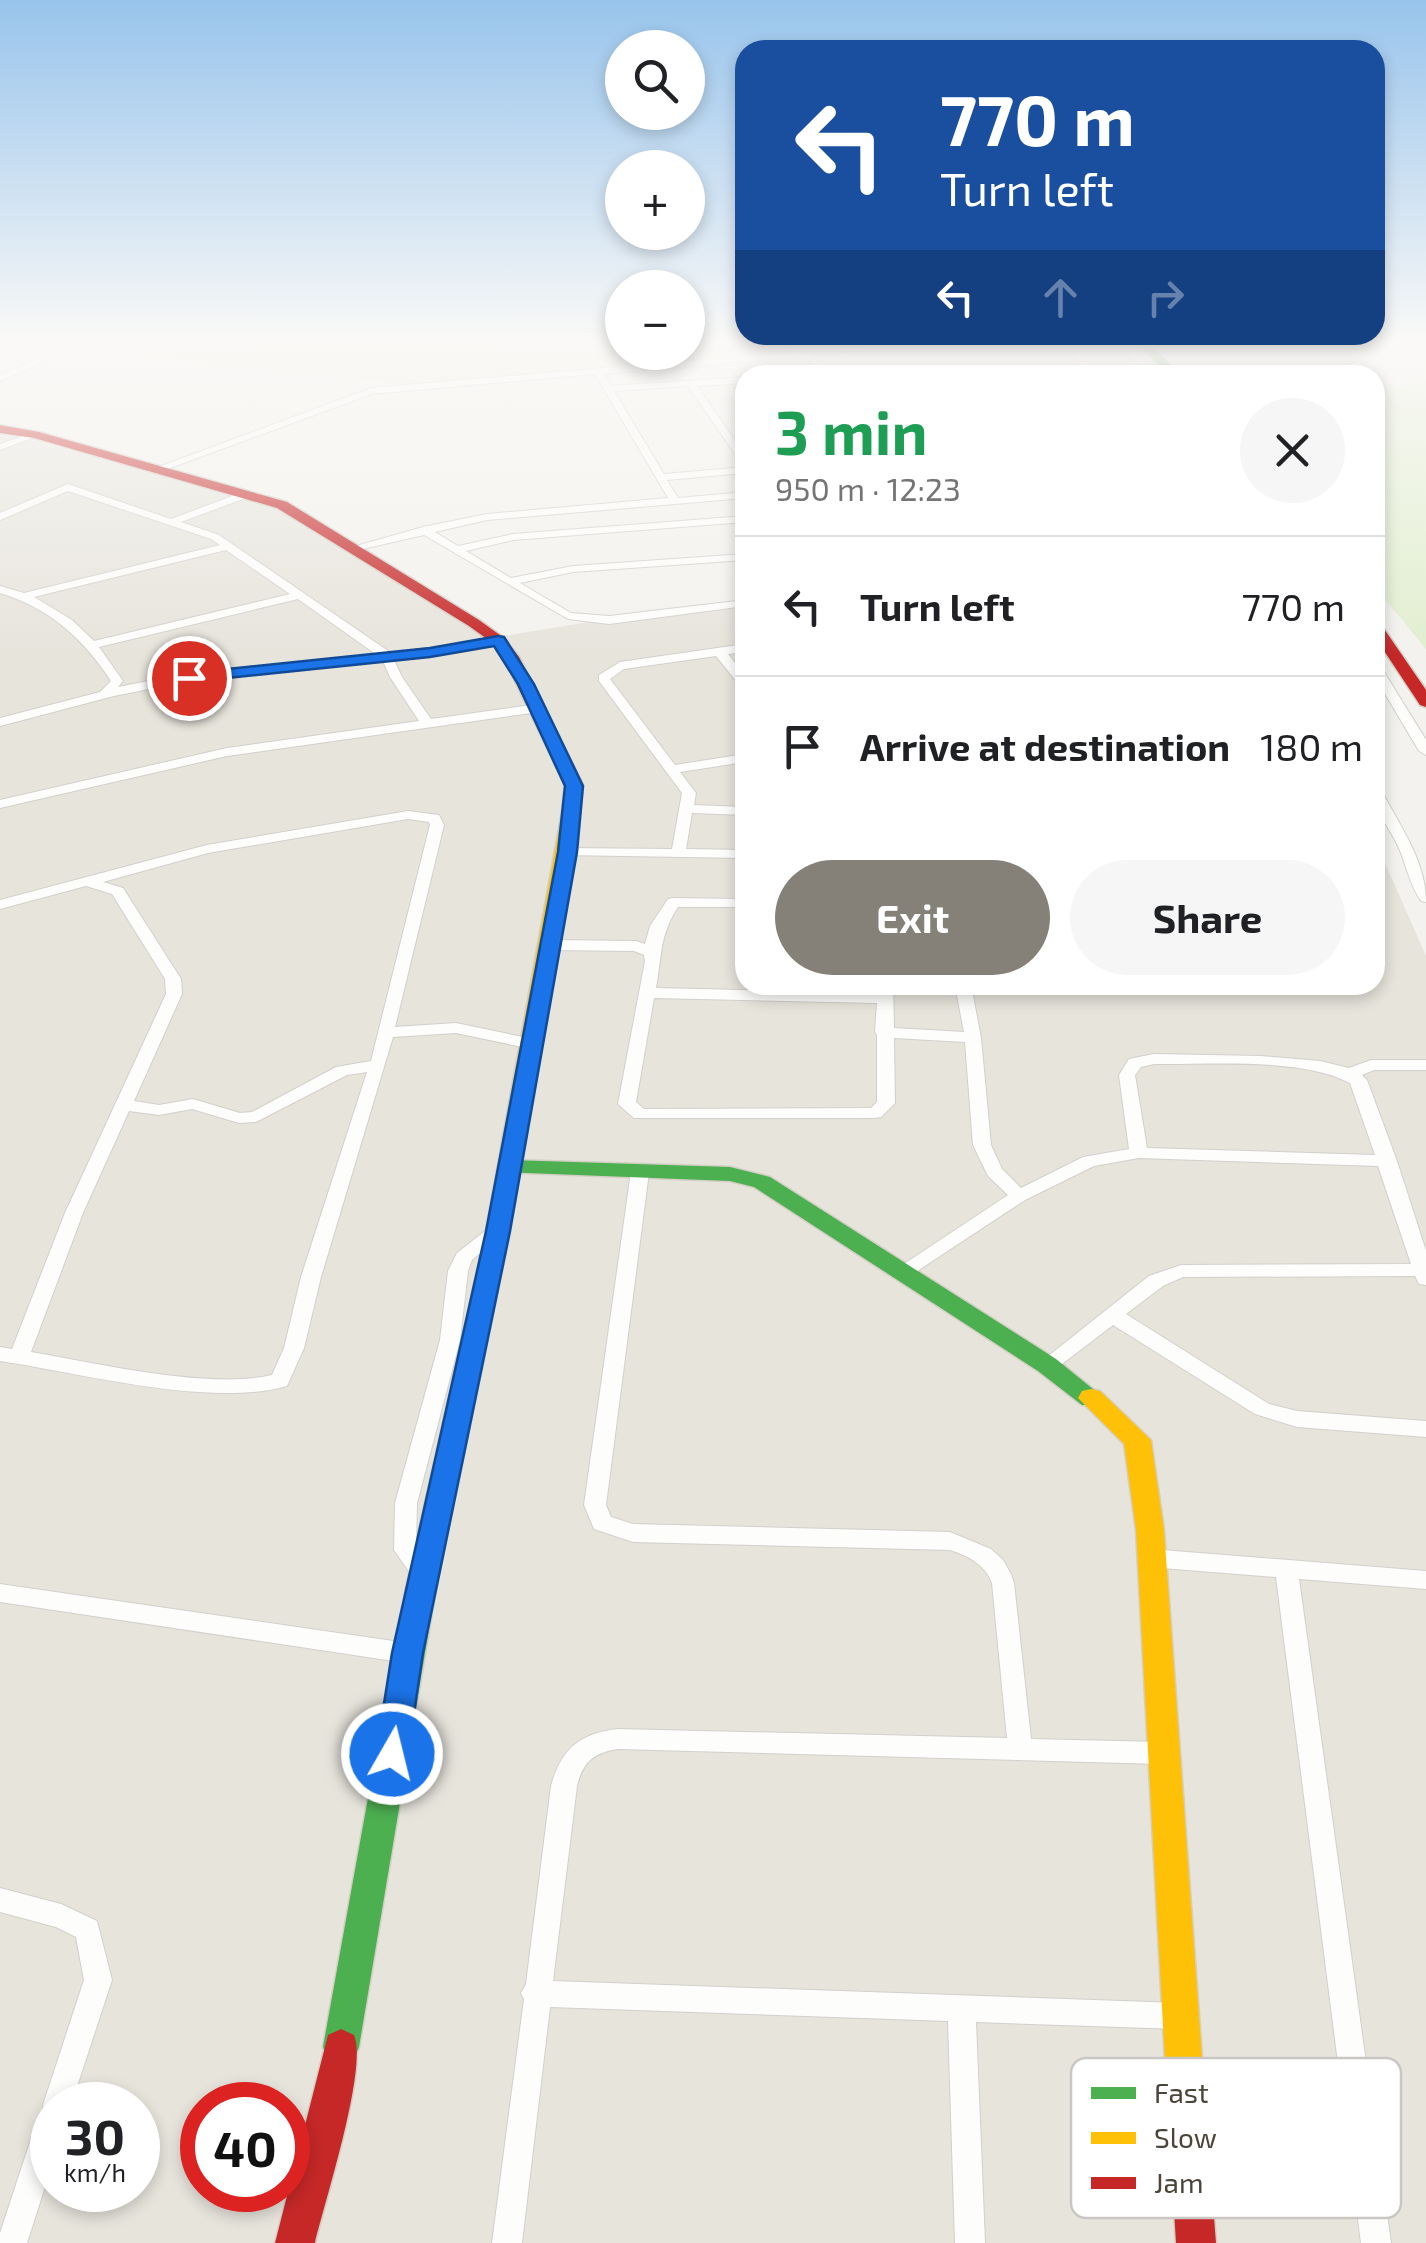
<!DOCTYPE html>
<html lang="en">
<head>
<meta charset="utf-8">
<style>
	body { margin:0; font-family:"Exo 2",sans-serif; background:#f6f6f6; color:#202124; height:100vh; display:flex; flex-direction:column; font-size:38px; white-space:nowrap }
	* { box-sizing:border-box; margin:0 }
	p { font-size:32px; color:#757577 }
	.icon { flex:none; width:55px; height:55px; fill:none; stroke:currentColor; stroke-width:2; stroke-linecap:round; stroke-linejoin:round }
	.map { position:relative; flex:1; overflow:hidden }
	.details { position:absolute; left:735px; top:365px; width:650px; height:630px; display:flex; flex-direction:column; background:#fff; border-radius:30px; box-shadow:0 5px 15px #0003 }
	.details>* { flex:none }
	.banner { position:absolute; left:735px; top:40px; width:650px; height:305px; border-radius:30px; box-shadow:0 5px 15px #0003; background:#1a4fa0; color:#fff; overflow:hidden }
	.tools { position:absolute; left:605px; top:30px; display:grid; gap:20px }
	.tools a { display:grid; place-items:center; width:100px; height:100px; border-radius:50%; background:#fff; box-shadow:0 5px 15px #0003; font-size:50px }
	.speed { position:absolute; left:30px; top:2082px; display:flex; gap:20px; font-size:50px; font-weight:700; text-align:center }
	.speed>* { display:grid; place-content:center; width:130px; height:130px; border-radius:50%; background:#fff; box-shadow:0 5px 15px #0003; line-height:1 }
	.speed small { font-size:25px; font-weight:400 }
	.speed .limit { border:15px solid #d22; background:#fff; color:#111 }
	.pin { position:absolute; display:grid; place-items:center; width:85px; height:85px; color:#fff; margin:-42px; border:5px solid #fff; border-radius:50%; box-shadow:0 2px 10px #0007 }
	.me { position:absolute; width:110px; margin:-55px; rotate:8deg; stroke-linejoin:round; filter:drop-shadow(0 0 8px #0008) }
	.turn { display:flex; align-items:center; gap:35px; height:210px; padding:0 40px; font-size:45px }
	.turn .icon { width:130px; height:130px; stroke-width:2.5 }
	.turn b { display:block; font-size:70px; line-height:85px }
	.lanes { display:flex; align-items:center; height:95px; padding:0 40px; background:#0003; justify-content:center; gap:50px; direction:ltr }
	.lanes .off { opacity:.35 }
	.round { display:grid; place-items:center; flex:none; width:105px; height:105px; border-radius:52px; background:#f6f6f6 }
	.headline { display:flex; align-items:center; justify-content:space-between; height:170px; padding:0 40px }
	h1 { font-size:60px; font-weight:700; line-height:75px; color:#1e9e55 }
	.primary-button { display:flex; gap:20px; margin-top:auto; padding:20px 40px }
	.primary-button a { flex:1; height:115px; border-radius:60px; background:#868178; color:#fff; font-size:40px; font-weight:700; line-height:115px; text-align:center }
	.primary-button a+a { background:#f6f6f6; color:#202124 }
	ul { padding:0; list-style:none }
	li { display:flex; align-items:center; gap:30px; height:140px; padding:0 40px; border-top:2px solid #e0e0e0 }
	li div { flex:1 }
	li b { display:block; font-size:38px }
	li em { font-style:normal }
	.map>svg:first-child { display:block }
	.residential { fill:#e7e4dc; fill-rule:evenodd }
	.commercial { fill:#f3ebdf }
	.green { fill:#e1eecf }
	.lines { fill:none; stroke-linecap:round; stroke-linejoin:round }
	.street-casing { stroke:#d2d0cb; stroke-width:2 }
	.fast-casing { stroke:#d3cfc5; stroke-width:3 }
	.slow-casing { stroke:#d3cfc5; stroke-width:3 }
	.jam-casing { stroke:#d3cfc5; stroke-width:3 }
	.street { fill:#fdfdfc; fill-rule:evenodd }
	.fast { fill:#4caf50; fill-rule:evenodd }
	.slow { fill:#ffc107; fill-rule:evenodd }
	.jam { fill:#c62828; fill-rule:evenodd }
	.route { fill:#1a73e8; stroke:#114b97; stroke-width:2.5 }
	.key { fill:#fff; stroke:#c9c7c4; stroke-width:2.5 }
	.key-label { font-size:28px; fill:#4b4439 }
</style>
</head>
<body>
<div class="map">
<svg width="1426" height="2243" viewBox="0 0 1426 2243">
	<rect width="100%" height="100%" fill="#f4f2ee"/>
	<!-- residential -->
	<path class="residential" d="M0,432L278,503L497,637L595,621L745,603V985H1375V840L1426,956V2243H0ZM52,2105H138V2190H52ZM202,2105H288V2190H202Z"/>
	<!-- commercial -->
	<path class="commercial" d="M0,341H622V352H688V341H923L416,385Z"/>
	<!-- green -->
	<path class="green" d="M1426,382V649L1375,587V391Z"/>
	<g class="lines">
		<defs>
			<g id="street">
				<path d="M80,341H91L0,381V375Z"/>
				<path d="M920,341H953L812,355L831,375H822L809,360L798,357L603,374L611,386L745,377V383L697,386L745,455V465L742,464L688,386L614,391L664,474L745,467V473L667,480L678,498L745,492V498L487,520L435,532L458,546L513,534L745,516V522L513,540L466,551L511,578L573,566L745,554V560L573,572L520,583L571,613L609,616L745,600V606L609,624L568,619L424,535L354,551L349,548L423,527L487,514L668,498L595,374L372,394L162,471L153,469L371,388Z"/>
				<path d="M1061,341H1069L1098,375H1089Z"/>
				<path d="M1117,341H1126L1158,375H1149Z"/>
				<path d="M32,433L40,435L0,450V444Z"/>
				<path d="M68,484L171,519L243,492H251V496L181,522L219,535L391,653L503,638L505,641L499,645L394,660L402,677L431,719L538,704L544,708L538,712L227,756L0,808V800L227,748L419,721L390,677L383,661L189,681L114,696L0,726V718L100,692L111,681C83,638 49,608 0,593V586L24,593L220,545L211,539L68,491L0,520V513ZM226,550L290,594L94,641L72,620L34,597ZM298,599L377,655L189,673L118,687L123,681L99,647Z"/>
				<path d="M745,644V652L728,654L745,676V688L741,687L716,656L624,669L610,679L675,765L745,754V762L680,772L696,793L694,805L745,807V815L692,813L686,849L745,850V858L562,855L560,852L567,848L672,849L682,793L599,681V675L620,662Z"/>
				<path d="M1375,663L1381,667L1426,740V755L1419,751L1375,677Z"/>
				<path d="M1375,788L1382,792C1401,827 1426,862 1426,902L1421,901C1411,886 1408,873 1402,856C1393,829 1375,818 1375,788Z"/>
				<path d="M408,811L439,815L444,825L395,1027L456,1023L532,1039L540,1044L532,1049L456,1033L393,1037L321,1277L304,1348L287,1386C210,1408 81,1373 0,1361V1347L12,1349L65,1213L166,994L165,979L112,894L86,886L0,909V900L207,845ZM408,819L429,822L430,825L371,1061L336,1067L252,1112L240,1113L193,1099L159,1105L134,1101L182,994L181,979L123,888L103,882L208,853ZM367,1072L301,1277L284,1348L272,1375C208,1390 97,1363 31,1352L83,1213L129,1111L159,1115L192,1109L239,1123L256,1122L347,1075Z"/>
				<path d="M673,898L745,899V907H678C659,936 662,956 656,988L877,993V985H893L894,1028L964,1032L955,985H971L981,1038L991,1145L1002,1169L1021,1188L1083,1157L1129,1149L1119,1075L1129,1059L1154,1054L1261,1056L1320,1061L1349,1068L1371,1060H1426V1070H1374L1362,1075L1367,1080L1397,1161L1426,1251V1285L1419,1284L1415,1276L1183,1277L1163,1286L1126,1314L1269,1404L1297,1411L1426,1421V1437L1297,1427L1255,1414L1113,1325L1054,1370H1040L1037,1365L1149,1276L1181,1265L1411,1264L1378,1166L1139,1158L1094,1166L1025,1200L905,1279L898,1278L895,1273L898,1268L1008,1195L988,1176L973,1145L965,1042L894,1038L895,1103L881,1117L875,1118H634L618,1104L645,961L644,955L634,951L550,950L542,945L550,940L636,941L645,944L650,926L668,899ZM654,998L877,1003L875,1032L877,1035V1102L871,1108L644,1109L636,1102ZM1154,1064C1210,1065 1301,1057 1350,1083L1375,1155L1147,1148L1135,1075L1141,1067Z"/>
				<path d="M640,1166L649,1172L606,1505L611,1517L633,1524L950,1532L991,1549L1003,1560L1011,1574L1014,1583L1031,1739L1161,1742L1170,1746L1173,1753L1170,1760L1161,1764L618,1749C593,1753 583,1762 577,1786L553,1981L1179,2003L1189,2007L1193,2016L1189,2025L1179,2029L976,2022L985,2243H955L948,2021L550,2007L522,2243H492L524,1999L521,1993L526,1984L551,1786C561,1749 580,1733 618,1729L1007,1738L992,1583C985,1564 968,1556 950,1550L633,1542L594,1529L584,1505L631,1172Z"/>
				<path d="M497,1225L506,1231L472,1260L468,1271L460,1340L417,1503L416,1548L434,1574L431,1580L423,1583L415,1580L394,1550L395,1503L440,1340L448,1271L457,1253L490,1227Z"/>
				<path d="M1149,1549L1426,1571V1589L1299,1579L1391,2243H1361L1276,1577L1149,1567L1141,1564L1138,1558L1141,1552Z"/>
				<path d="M0,1584L407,1643L415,1646L419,1653L415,1660L407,1663L0,1602Z"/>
				<path d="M0,1888L61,1904L97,1921L112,1980L71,2105H52V2165L27,2243H0V2233L37,2121L44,2110L43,2105L84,1980L76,1937L56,1927L0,1912Z"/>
			</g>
			<g id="fast">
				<path d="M1137,341H1148L1180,375H1168Z"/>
				<path d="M510,1160L730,1167L770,1177L1056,1359L1104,1398L1100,1405H1082L1038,1371L754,1187L730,1181L502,1172L498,1167Z"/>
				<path d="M421,1576L431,1580L436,1588L359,2047L354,2059L341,2065L328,2059L323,2047L406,1588L411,1580Z"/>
			</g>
			<g id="slow">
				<path d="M571,807L580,812L510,1231L436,1588L431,1596L421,1600L411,1596L406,1588L486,1231L562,812Z"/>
				<path d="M1091,1389L1100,1391L1151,1440L1164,1530L1205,2099L1199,2112L1186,2117L1173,2112L1167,2099L1136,1530L1124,1444L1078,1398L1082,1391Z"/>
			</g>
			<g id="jam">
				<path d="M0,425L39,432L287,502L479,620L504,638L519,657L583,785L580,812L571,817L562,812L565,785L504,658L494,644L469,626L277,508L34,438L0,433Z"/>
				<path d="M1375,621L1380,623L1426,690V707L1420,705L1375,637Z"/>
				<path d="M341,2029L354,2035C368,2068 325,2201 315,2243H275L328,2035Z"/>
				<path d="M1186,2081L1199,2086L1205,2099L1216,2243H1176L1167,2099L1173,2086Z"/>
			</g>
		</defs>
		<!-- street casing -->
		<use href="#street" class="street-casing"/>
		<!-- fast casing -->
		<use href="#fast" class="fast-casing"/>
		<!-- slow casing -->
		<use href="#slow" class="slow-casing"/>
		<!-- jam casing -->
		<use href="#jam" class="jam-casing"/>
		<!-- street -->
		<use href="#street" class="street"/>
		<!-- fast -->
		<use href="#fast" class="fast"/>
		<!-- slow -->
		<use href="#slow" class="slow"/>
		<!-- jam -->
		<use href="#jam" class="jam"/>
	</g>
	<!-- sky -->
	<linearGradient id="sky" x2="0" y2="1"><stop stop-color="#98c4ec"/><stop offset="0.52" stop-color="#faf9f7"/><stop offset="1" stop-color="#faf9f7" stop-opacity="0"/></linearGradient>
	<rect width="1426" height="655" fill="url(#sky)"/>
	<!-- route -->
	<path class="route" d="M498,636L504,637L534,684L583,786L577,852L510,1231L423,1653L408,1754L403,1763L392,1767L380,1763L376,1754L392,1653L486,1231L558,852L565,786L518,684L494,646L430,657L189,682L181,678L189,673L430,648Z"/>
	<!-- legend -->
	<rect x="1071" y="2058" width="330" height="160" rx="15" class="key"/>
	<rect x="1091" y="2087" width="45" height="12" fill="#4caf50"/>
	<rect x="1091" y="2132" width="45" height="12" fill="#ffc107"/>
	<rect x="1091" y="2177" width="45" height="12" fill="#c62828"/>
	<g class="key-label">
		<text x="1154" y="2103">Fast</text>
		<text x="1154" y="2148">Slow</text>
		<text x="1154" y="2193">Jam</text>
	</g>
</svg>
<div class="tools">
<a><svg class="icon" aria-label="search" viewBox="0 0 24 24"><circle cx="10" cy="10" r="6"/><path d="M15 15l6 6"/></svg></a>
<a>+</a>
<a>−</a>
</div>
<div class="speed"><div>30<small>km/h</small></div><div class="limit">40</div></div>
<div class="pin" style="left:189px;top:678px;background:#d93025"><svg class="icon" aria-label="arrive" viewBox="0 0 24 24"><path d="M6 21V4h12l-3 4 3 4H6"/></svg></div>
<svg class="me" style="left:392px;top:1754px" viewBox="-20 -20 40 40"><circle r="17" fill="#1a73e8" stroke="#fff" stroke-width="3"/><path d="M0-11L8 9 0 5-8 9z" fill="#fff"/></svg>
<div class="banner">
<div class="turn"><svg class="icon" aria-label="left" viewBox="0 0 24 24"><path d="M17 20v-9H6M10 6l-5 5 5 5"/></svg><div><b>770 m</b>Turn left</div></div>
<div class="lanes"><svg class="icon" aria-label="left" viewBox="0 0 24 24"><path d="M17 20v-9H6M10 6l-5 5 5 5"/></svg><svg class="icon off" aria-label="ahead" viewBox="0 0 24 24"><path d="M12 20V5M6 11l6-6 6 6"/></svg><svg class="icon off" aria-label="right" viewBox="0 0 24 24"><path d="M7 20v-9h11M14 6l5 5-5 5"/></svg></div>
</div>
<section class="details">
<div class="headline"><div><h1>3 min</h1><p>950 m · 12:23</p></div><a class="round"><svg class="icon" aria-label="close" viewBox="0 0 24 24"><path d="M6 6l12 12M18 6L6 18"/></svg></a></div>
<ul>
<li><svg class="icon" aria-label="left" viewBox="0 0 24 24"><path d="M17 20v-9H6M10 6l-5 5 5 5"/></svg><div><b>Turn left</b></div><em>770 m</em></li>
<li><svg class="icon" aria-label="arrive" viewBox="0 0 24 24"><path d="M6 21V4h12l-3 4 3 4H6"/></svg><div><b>Arrive at destination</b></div><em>180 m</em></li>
</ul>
<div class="primary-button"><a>Exit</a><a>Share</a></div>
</section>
</div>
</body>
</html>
